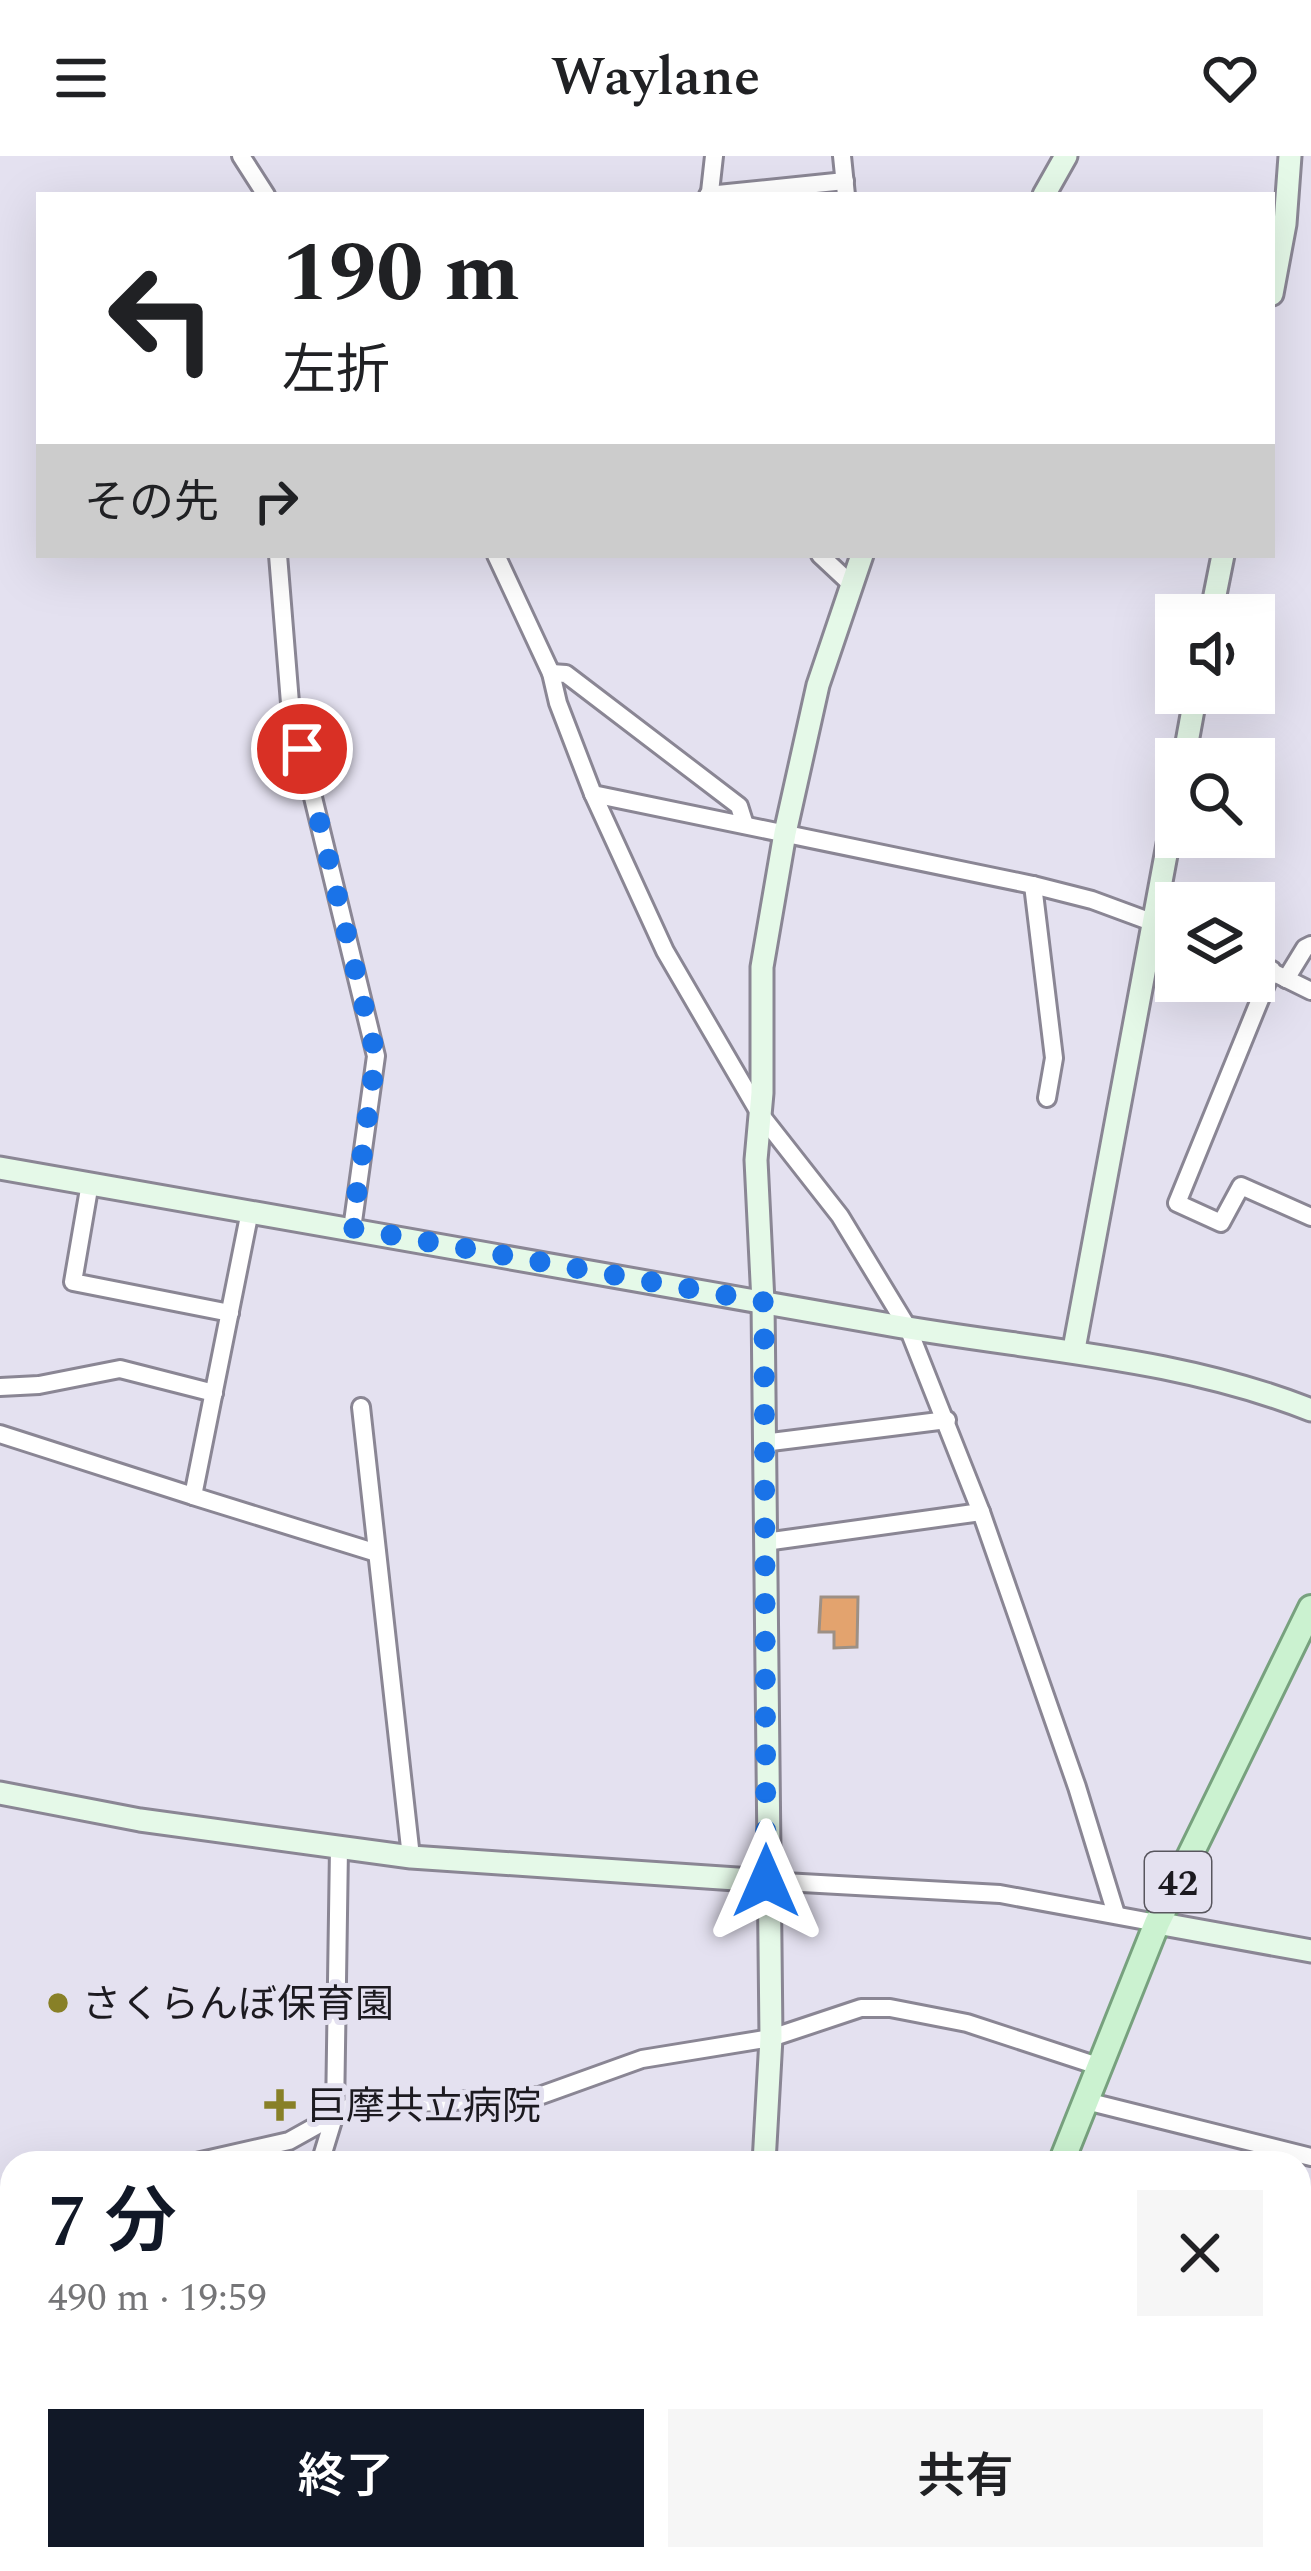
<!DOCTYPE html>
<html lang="ja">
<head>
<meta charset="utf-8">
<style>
	body { margin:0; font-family:Spectral,"Noto Sans JP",serif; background:#f6f6f6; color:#202124; height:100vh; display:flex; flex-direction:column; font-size:45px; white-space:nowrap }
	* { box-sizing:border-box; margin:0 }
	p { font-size:39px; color:#757577 }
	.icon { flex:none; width:66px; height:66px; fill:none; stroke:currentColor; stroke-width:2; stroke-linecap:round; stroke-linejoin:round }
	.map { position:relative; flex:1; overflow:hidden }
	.details { position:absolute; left:0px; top:1995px; width:1311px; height:420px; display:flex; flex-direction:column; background:#fff; border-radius:36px 36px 0 0; box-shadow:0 12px 48px #0002 }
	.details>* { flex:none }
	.guide { position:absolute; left:36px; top:36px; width:1239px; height:366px; border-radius:0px; box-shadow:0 12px 48px #0002; background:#fff; color:#202124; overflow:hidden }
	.buttons { position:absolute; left:1155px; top:438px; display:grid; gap:24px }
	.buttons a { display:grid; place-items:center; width:120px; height:120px; border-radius:0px; background:#fff; box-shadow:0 12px 48px #0002; font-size:60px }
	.pin { position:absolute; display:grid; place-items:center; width:102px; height:102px; color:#fff; margin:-51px; border:6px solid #fff; border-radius:50%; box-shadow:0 3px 12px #0007 }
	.me { position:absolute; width:132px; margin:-66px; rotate:0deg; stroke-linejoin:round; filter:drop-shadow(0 0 9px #0008) }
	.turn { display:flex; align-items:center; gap:42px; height:252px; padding:0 48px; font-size:54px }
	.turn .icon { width:156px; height:156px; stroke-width:2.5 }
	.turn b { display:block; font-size:84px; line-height:102px }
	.then { display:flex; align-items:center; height:114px; padding:0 48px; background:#0003; gap:24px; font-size:45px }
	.round { display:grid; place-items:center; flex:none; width:126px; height:126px; border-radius:0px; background:#f6f6f6 }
	.summary { display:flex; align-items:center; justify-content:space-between; height:204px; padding:0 48px }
	h1 { font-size:72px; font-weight:600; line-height:90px; color:#111827 }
	.primary-button { display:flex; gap:24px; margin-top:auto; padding:24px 48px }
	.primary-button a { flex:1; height:138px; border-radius:0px; background:#111827; color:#fff; font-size:48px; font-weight:600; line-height:138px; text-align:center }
	.primary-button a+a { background:#f6f6f6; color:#202124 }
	header { display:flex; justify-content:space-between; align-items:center; height:156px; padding:0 48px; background:#fff; font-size:54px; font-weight:600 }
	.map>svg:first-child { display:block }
	.building { fill:#e3a36e; stroke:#9d9085; stroke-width:3 }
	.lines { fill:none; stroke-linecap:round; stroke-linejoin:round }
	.street-casing { stroke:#8a8694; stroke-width:22 }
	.secondary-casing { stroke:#8a8694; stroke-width:27 }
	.primary-casing { stroke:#77a17e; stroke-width:30 }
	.street { stroke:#fff; stroke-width:16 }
	.secondary { stroke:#e5f9e8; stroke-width:21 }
	.primary { stroke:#cbf2d0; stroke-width:24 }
	.route { stroke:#1a73e8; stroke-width:21; stroke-dasharray:0 37.8 }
	.poi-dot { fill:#888027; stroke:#e4e1f0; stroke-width:4.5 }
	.labels { text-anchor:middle; stroke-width:10; stroke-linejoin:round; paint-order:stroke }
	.shield { fill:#e4e1f0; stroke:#58565e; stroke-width:3 }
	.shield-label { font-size:36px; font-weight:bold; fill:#1c1a20 }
	.poi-label { font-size:39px; fill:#1c1a20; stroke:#e4e1f0; text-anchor:start }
</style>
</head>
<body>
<header><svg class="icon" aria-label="menu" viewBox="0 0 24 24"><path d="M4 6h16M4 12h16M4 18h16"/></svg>Waylane<svg class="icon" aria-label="heart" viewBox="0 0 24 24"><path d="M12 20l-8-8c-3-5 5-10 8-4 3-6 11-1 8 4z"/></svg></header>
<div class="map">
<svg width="1311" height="2415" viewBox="0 0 1311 2415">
	<rect width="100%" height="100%" fill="#e4e1f0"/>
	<!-- building -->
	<path class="building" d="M821,1441H858L857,1491L834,1492V1476H819Z"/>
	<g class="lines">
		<defs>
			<g id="street">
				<path d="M241,0L266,39"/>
				<path d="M842,0L846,39"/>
				<path d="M710,36L714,0"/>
				<path d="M708,39L845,25"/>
				<path d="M278,399L290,547L376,900L352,1073"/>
				<path d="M496,399L551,517L558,547L593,638L665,795L760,958L840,1060L908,1172L981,1356L1077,1631L1116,1758"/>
				<path d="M820,399L851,428"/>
				<path d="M551,517L566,518L739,650L745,669"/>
				<path d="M593,638L1033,729L1092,744L1176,775"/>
				<path d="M1033,729L1054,902L1047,942"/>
				<path d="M1254,807L1311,835"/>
				<path d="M1272,814L1177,1047L1221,1067L1241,1030L1311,1061"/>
				<path d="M1286,823L1305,792L1311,789"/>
				<path d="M90,1027L73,1126L230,1157"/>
				<path d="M250,1055L193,1340L377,1397"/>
				<path d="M0,1231L39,1229L120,1213L214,1237"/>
				<path d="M361,1251L411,1701"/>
				<path d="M0,1278L193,1340"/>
				<path d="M763,1287L947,1264"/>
				<path d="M765,1386L981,1356"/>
				<path d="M766,1725L1000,1738L1157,1767"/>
				<path d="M1086,1945L1311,2001"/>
				<path d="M192,2007L289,1985L350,1951L539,1940L642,1903L771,1882L861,1852H890L967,1867L1101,1911"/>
				<path d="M320,2007L335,1958L339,1692"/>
				<path d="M0,2044L12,2047"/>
				<path d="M1311,2155C1300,2204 1292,2261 1311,2308"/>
				<path d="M0,2325L12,2327"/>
				<path d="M290,2403L301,2407L328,2403"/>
				<path d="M852,2403L894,2415"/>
			</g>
			<g id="secondary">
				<path d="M1044,39L1066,0"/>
				<path d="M1272,138L1285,68L1290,0"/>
				<path d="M1211,459L1223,399"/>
				<path d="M1184,603L1196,537"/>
				<path d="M0,1012C295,1063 590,1115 885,1168C1028,1194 1175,1200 1311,1254"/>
				<path d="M1074,1193L1176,645"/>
				<path d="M0,1637L140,1664L411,1701L766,1725"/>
				<path d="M1157,1767L1311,1795"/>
				<path d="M764,2007L771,1882L763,1146L756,1004L762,937V811L785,677L818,529L862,399"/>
				<path d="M685,2415L689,2403"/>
			</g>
			<g id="primary">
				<path d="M1061,2007L1157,1767L1311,1452"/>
				<path d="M912,2415L916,2403"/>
			</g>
		</defs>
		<!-- street casing -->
		<use href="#street" class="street-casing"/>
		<!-- secondary casing -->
		<use href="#secondary" class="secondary-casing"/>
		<!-- primary casing -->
		<use href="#primary" class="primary-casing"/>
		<!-- street -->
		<use href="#street" class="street"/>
		<!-- secondary -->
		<use href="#secondary" class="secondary"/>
		<!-- primary -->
		<use href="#primary" class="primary"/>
	</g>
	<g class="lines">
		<!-- route -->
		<path class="route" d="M302,593L376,900L352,1072L764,1146L766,1725"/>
	</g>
	<!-- markers -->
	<g class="poi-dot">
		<circle cx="58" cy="1847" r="12"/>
		<path d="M274 1931h12v12h12v12h-12v12h-12v-12h-12v-12h12z"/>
	</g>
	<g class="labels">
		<!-- shield labels -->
		<rect class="shield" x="1145" y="1696" width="66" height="60" rx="9"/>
		<g class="shield-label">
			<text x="1178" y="1739">42</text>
		</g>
		<!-- poi labels -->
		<g class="poi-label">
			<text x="82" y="1861">さくらんぼ保育園</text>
			<text x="307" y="1963">巨摩共立病院</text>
		</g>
	</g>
</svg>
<div class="buttons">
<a><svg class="icon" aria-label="sound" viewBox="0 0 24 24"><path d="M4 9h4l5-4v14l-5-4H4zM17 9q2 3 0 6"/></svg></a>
<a><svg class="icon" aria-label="search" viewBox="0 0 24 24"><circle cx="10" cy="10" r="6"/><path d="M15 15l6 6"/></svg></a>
<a><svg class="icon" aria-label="layers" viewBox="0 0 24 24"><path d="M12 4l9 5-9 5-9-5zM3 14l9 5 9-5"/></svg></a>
</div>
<div class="pin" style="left:302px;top:593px;background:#d93025"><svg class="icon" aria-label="arrive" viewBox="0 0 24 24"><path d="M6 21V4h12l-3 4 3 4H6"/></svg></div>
<svg class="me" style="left:766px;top:1725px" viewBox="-20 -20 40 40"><path d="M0-17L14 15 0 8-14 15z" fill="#1a73e8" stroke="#fff" stroke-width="4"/></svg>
<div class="guide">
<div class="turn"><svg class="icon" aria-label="left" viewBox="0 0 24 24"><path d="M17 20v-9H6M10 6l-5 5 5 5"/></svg><div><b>190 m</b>左折</div></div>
<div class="then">その先<svg class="icon" aria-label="right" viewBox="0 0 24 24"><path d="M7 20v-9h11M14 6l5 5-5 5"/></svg></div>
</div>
<section class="details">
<div class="summary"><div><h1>7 分</h1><p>490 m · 19:59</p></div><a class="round"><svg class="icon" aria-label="close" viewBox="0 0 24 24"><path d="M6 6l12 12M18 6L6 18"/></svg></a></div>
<div class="primary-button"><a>終了</a><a>共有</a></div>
</section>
</div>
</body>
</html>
